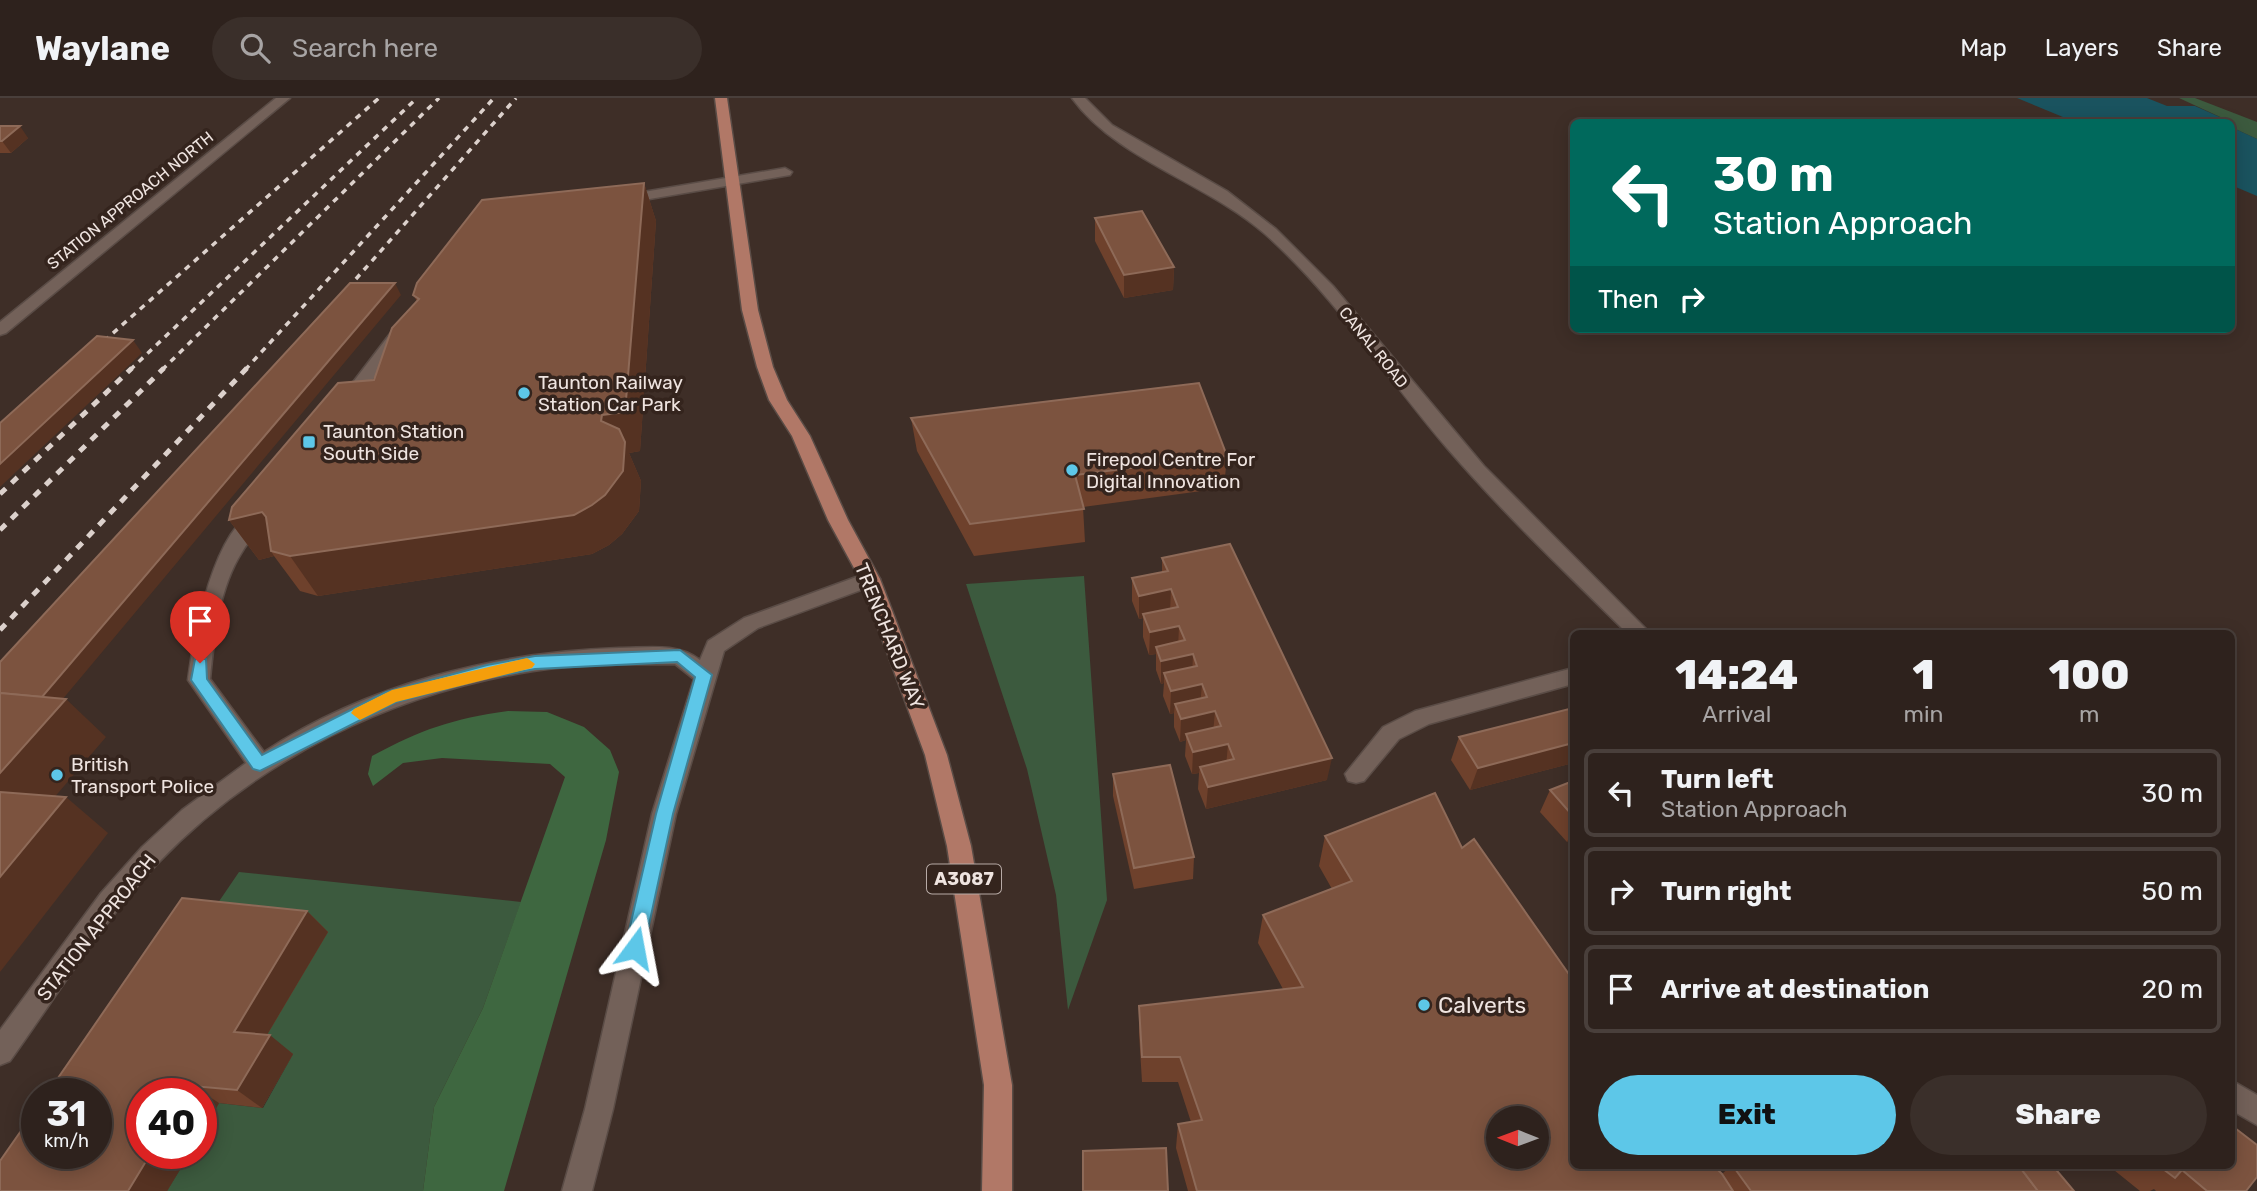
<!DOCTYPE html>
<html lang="en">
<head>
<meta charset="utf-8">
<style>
	body { margin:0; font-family:Rubik,sans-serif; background:#3a2f2a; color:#f1f3f6; height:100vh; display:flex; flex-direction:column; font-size:26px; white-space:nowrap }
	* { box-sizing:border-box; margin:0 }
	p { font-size:23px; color:#a7a4a4 }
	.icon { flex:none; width:38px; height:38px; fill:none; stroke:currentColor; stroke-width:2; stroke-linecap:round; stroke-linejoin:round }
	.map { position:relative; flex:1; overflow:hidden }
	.sheet { position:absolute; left:1570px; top:532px; width:665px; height:539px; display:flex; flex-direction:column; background:#2e221d; border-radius:10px; box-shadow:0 4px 18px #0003,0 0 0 2px #493f3b }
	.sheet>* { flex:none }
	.top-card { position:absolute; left:1570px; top:21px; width:665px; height:214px; border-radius:10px; box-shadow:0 4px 18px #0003,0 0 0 2px #493f3b; background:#00695c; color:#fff; overflow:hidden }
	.needle { width:46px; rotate:271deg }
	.fabs { position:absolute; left:1486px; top:1008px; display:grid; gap:14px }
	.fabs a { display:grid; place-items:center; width:63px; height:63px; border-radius:50%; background:#2e221d; box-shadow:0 4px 18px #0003,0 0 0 2px #493f3b; font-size:35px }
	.speed { position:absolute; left:21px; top:980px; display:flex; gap:14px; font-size:35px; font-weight:700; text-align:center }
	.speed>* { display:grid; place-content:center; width:91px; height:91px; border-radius:50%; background:#2e221d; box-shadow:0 4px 18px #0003,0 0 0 2px #493f3b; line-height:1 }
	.speed small { font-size:18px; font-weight:400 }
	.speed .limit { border:10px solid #d22; background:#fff; color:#111 }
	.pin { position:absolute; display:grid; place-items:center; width:60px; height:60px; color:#fff; margin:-72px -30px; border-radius:50% 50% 50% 0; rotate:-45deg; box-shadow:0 0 7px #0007 }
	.pin .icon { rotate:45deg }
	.me { position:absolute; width:77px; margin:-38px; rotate:13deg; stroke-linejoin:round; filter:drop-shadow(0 0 5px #0008) }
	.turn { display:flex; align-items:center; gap:24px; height:147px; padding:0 28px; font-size:32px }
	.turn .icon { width:91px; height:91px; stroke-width:2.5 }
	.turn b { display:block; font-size:49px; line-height:60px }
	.then { display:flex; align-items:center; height:66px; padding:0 28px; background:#0003; gap:14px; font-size:26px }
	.eta { display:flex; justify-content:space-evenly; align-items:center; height:119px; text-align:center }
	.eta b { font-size:42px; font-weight:800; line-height:49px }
	.action { display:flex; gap:14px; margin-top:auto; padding:14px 28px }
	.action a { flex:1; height:80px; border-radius:42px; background:#5dc7e8; color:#111; font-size:28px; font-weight:800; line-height:80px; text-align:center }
	.action a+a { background:#3a2f2a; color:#f1f3f6 }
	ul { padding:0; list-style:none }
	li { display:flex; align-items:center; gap:21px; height:88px; margin:0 14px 10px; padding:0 14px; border:4px solid #493f3b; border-radius:10px }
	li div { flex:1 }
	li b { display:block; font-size:26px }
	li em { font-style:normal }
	header { display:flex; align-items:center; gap:42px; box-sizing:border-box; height:98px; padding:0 35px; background:#2e221d; border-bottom:2px solid #493f3b }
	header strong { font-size:33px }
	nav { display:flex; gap:38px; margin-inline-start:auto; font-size:24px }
	.search { width:490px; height:63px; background:#3a2f2a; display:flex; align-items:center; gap:18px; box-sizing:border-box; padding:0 24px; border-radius:38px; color:#a7a4a4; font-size:26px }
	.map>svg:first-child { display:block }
	.green { fill:#3c5a3e }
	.forest { fill:#3e6740 }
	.water { fill:#1a535f }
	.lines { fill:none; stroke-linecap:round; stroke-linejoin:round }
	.minor-casing { stroke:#5a4c46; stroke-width:3 }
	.major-casing { stroke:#5a4c46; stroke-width:3 }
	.minor { fill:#736159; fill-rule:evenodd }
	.major { fill:#b17867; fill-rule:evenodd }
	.rail-far1 { stroke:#dcd1cc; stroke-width:3.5; stroke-dasharray:6 6; stroke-linecap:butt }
	.rail { stroke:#dcd1cc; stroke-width:5; stroke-dasharray:8 8; stroke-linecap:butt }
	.wall { fill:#6e412c }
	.shaded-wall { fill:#553222 }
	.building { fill:#7c533f; stroke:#8e6a58; stroke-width:2; fill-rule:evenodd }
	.route { fill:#5dc7e8; stroke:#3c8197; stroke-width:2 }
	.slow { fill:#f59e0b }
	.poi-dot { fill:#5dc7e8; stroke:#34241d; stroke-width:2.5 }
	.labels { text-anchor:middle; stroke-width:7; stroke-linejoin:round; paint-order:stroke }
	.far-street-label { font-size:16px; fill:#efe4e0; stroke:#34241d }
	.shield { fill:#34241d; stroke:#b7aaa6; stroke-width:2 }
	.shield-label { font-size:18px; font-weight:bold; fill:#efe4e0 }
	.poi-label { font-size:19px; fill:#efe4e0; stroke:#34241d; text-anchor:start }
	.street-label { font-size:19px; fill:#efe4e0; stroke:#34241d }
	.near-poi-label { font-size:23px; fill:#efe4e0; stroke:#34241d; text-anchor:start }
</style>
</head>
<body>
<header>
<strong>Waylane</strong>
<div class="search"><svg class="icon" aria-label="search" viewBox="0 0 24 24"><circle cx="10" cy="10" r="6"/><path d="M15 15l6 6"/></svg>Search here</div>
<nav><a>Map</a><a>Layers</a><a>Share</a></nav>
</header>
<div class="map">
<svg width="2257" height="1093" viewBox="0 0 2257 1093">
	<rect width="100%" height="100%" fill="#3e2e27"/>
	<!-- green -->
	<g class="green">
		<path d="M2179,0H2195L2257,24V41L2231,29V24Z"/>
		<path d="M1084,478L1107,802L1068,912L1056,797L1027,671L966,486Z"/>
		<path d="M239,774L521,804L483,910L434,1009L423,1093H167L190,1055H201V1036L219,1005L263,1010L293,956L258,952L207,821Z"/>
	</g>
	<!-- forest -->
	<path class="forest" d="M508,613L547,614L584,629L610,652L619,674L606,742L504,1093H423L434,1009L483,910L565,679L550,666L442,660L403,665L373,688L368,676L372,658C422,631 452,621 508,613Z"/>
	<!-- water -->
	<g class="water">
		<path d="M2017,0H2147L2167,8H2195L2231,24H2075Z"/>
		<path d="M2231,29L2257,41V98L2231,87Z"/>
	</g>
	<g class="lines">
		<defs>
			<g id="minor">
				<path d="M276,0H290L6,235L0,237V224Z"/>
				<path d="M1072,0H1085L1112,27L1227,93L1276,131L1333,188L1484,368L1651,536H1628C1566,475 1503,415 1447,350C1386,279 1335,198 1265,136C1207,85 1116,61 1072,0Z"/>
				<path d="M785,70L792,74L790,77L620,106L613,102L620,98Z"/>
				<path d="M399,230L407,235L353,308H341L338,304L341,300L393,232Z"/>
				<path d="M259,412L269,419C261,432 249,441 242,454C219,490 214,539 210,581L264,654C367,586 496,554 619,550C647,550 677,544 700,562L708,543L744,520L870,474L880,481L877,486L758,530L724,553L676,716L613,1011L592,1093H562L585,1011L652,716L694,581L675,566C628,566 580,566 533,573C393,595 257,661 158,765C101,825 58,896 10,963L0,967V932L101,795L142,749L182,712L246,665L188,582C193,542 214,425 259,412Z"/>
				<path d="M1573,570V586L1429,626L1399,641L1364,683L1356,685L1348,683L1345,676L1383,629L1415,613Z"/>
				<path d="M2231,982L2257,997V1027L2231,1012Z"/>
			</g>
			<path id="major" d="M715,0H727L758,212L773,269L787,302L810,338L848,422L880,481L947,657L971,748L1012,987V1093H982L984,987L947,748L925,657L860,481L828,422L792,338L769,302L757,269L742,212Z"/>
		</defs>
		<!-- minor casing -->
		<use href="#minor" class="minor-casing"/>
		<!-- major casing -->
		<use href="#major" class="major-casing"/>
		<!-- minor -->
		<use href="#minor" class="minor"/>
		<!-- major -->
		<use href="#major" class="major"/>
		<!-- rail-far1 -->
		<g class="rail-far1">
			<path d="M340,199L516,0"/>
			<path d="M95,251L379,0"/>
			<path d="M130,272L417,0"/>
			<path d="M162,272L439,0"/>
			<path d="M245,272L494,0"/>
		</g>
		<!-- rail -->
		<g class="rail">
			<path d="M0,396L132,270"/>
			<path d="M0,432L164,270"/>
			<path d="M0,532L247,270"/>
		</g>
	</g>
	<!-- wall -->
	<g class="wall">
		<path d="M0,28L28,40L11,55H0Z"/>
		<path d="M644,85L656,123L640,353L629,355L641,383L639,413L622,436L609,447L592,456L318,498L300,493L274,458L259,462L229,422L374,282L417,203L413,197Z"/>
		<path d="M1095,120L1174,169L1173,192L1124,200L1095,143Z"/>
		<path d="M911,320L1227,358L1224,390L1083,409L1085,444L974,458L917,353Z"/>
		<path d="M1162,460L1327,682L1206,711L1198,691L1199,675L1192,676L1185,658L1186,642L1180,644L1174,629V615L1170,616L1163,598L1164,585L1161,586L1156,572V556L1149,557L1143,539V520L1139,521L1132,503V480L1162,474Z"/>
		<path d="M1573,610V665L1470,692L1451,662L1459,639Z"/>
		<path d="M1113,676L1194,759L1193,781L1134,791L1113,698Z"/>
		<path d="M1573,683V741L1567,744L1540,714L1550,692Z"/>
		<path d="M1325,738L1573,1068L1722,1076L1731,1068H2053L2074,1093H1188L1176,1050L1178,1026L1191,1024L1178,984H1142L1139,935V908L1283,891L1258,845L1263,817L1332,791L1319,768Z"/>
		<path d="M307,813L328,834L267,937L293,956L262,1010L219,1005L167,1093H0Z"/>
		<path d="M2109,1068H2231L2246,1093H2156L2154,1091L2150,1093H2140Z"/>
	</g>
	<!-- shaded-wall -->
	<g class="shaded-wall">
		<path d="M20,28L28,40L11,55L2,43Z"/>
		<path d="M644,85L656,123L640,353L629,355L641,383L639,413L622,436L609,447L592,456L318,498L290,458Z"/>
		<path d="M1174,169L1173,192L1124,200V177Z"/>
		<path d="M395,185L401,197L36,633L66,601L106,639L29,729L0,706V647Z"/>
		<path d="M133,242L142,255L0,389V366Z"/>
		<path d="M262,414L291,454L271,453L274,458L259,462L229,422Z"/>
		<path d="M1171,491L1170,515L1143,516V520L1139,521V498Z"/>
		<path d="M1179,528L1178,551L1156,549V556L1149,557L1150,534Z"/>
		<path d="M1193,556L1192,579L1164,575V585L1161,586V563Z"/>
		<path d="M1202,586L1200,609L1175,606L1174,615L1170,616L1171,593Z"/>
		<path d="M1215,613L1213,636H1186V642L1180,644L1181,621Z"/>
		<path d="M1573,645V665L1470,692L1478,670Z"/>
		<path d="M1228,646L1226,669H1200L1199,675L1192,676L1193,654Z"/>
		<path d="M1332,660L1327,682L1206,711L1208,689Z"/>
		<path d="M66,699L108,735L0,874V779Z"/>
		<path d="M1573,731V741L1567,744Z"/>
		<path d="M307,813L328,834L258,952L234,934Z"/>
		<path d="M270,937L293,956L262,1010L237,992Z"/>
		<path d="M193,988L219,1005L201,1036V996H188Z"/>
		<path d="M151,1055H190L167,1093H128Z"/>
	</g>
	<!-- building -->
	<g class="building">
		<path d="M0,28H20L2,43H0Z"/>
		<path d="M644,85L625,314L602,317L601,323L619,331L625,344L623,373L605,397L592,407L574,417L290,458L271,453L266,419L262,414L229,422L232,409L338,285L374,282L392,230L419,201L413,197L417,185L482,102Z"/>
		<path d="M1142,113L1174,169L1124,177L1095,120Z"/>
		<path d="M350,185H395L42,599L0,595V564Z"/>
		<path d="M97,238L133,242L0,366V325Z"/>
		<path d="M1199,285L1227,358L1075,377L1084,411L970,426L911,320Z"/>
		<path d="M1230,446L1332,660L1208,689L1200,669L1234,661L1228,646L1193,654L1186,636L1221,628L1215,613L1181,621L1175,606L1207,599L1202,586L1171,593L1164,575L1197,568L1193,556L1161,563L1156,549L1185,542L1179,528L1150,534L1143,516L1178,509L1171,491L1139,498L1132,480L1168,473L1162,460Z"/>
		<path d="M0,595L66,601L0,675Z"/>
		<path d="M1573,610V645L1478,670L1459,639Z"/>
		<path d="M1170,667L1194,759L1134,770L1113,676Z"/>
		<path d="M1573,683V718L1550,692Z"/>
		<path d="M0,694L66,699L0,779Z"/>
		<path d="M1435,695L1462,750L1474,741L1573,882V1068H1714L1722,1076L1733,1093H1197L1178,1026L1202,1022L1180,959H1142L1139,908L1303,889L1263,817L1352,783L1325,738ZM1498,1020H1536V1059H1498Z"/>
		<path d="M182,800L307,813L234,934L270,937L237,992L193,988L188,996H142V1055H151L128,1093H0V1063L37,1010V1055H96V996H47Z"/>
		<path d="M2231,1027L2257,1047V1079L2246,1093H2207L2182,1072L2175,1080L2159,1068H2231Z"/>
		<path d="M1166,1050L1168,1093H1083V1053Z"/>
		<path d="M1733,1068H2019L2038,1093H1751Z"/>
		<path d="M2019,1068H2053L2074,1093H2038Z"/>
	</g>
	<!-- route -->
	<path class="route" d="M680,552L712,577L673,716L644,850L641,857L635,859L628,857L625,850L656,716L695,579L677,564L535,571L487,580L396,604L260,673L253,671L191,582L195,561H206L207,581L262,657L386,594L487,567L535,558Z"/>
	<!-- slow -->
	<path class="slow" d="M527,560L535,566L532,570L396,604L360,622L351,615L354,611L392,592Z"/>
	<!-- markers -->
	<g class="poi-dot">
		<circle cx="524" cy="295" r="7"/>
		<rect x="302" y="337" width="14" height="14" rx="3.5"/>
		<circle cx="1072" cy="372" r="7"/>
		<circle cx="57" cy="677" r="7"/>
		<circle cx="1424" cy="907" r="7"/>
	</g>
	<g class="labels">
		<!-- far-street labels -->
		<g class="far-street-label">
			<text transform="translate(130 102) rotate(-39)" y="6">STATION APPROACH NORTH</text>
			<text transform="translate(1374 249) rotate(51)" y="6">CANAL ROAD</text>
		</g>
		<!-- shield labels -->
		<rect class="shield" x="927" y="766.5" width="74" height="29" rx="5"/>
		<g class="shield-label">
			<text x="964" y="787">A3087</text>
		</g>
		<!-- poi labels -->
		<g class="poi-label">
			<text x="538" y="291">Taunton Railway<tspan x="538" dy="22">Station Car Park</tspan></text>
			<text x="323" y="340">Taunton Station<tspan x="323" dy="22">South Side</tspan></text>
			<text x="1086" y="368">Firepool Centre For<tspan x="1086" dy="22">Digital Innovation</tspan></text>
			<text x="71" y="673">British<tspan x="71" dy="22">Transport Police</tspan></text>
		</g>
		<!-- street labels -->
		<g class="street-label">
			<text transform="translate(890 538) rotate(68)" y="7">TRENCHARD WAY</text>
			<text transform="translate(96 829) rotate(-52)" y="7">STATION APPROACH</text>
		</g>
		<!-- near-poi labels -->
		<g class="near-poi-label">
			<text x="1438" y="915">Calverts</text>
		</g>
	</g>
</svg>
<div class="fabs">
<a><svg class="needle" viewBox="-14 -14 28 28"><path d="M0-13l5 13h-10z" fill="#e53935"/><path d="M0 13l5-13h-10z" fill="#a7a4a4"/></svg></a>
</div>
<div class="speed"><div>31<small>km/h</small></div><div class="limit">40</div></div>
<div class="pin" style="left:200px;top:565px;background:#d93025"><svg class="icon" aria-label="arrive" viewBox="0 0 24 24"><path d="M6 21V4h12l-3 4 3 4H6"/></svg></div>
<svg class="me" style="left:635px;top:850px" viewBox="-20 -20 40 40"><path d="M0-17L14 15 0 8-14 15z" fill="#5dc7e8" stroke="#fff" stroke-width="4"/></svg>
<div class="top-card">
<div class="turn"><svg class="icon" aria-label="left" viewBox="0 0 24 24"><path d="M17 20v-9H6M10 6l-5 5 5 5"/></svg><div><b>30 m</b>Station Approach</div></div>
<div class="then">Then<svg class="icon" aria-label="right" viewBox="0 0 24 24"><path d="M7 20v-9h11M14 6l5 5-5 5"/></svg></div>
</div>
<section class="sheet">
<div class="eta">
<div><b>14:24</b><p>Arrival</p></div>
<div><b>1</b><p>min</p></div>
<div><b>100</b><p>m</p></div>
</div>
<ul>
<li><svg class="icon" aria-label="left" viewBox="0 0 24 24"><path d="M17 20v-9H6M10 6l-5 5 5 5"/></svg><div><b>Turn left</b><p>Station Approach</p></div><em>30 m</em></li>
<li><svg class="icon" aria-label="right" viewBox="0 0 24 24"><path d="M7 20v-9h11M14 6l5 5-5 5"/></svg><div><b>Turn right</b></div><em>50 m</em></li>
<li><svg class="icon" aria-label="arrive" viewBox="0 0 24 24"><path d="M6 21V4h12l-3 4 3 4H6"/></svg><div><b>Arrive at destination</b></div><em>20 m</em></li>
</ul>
<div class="action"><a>Exit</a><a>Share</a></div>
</section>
</div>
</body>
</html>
